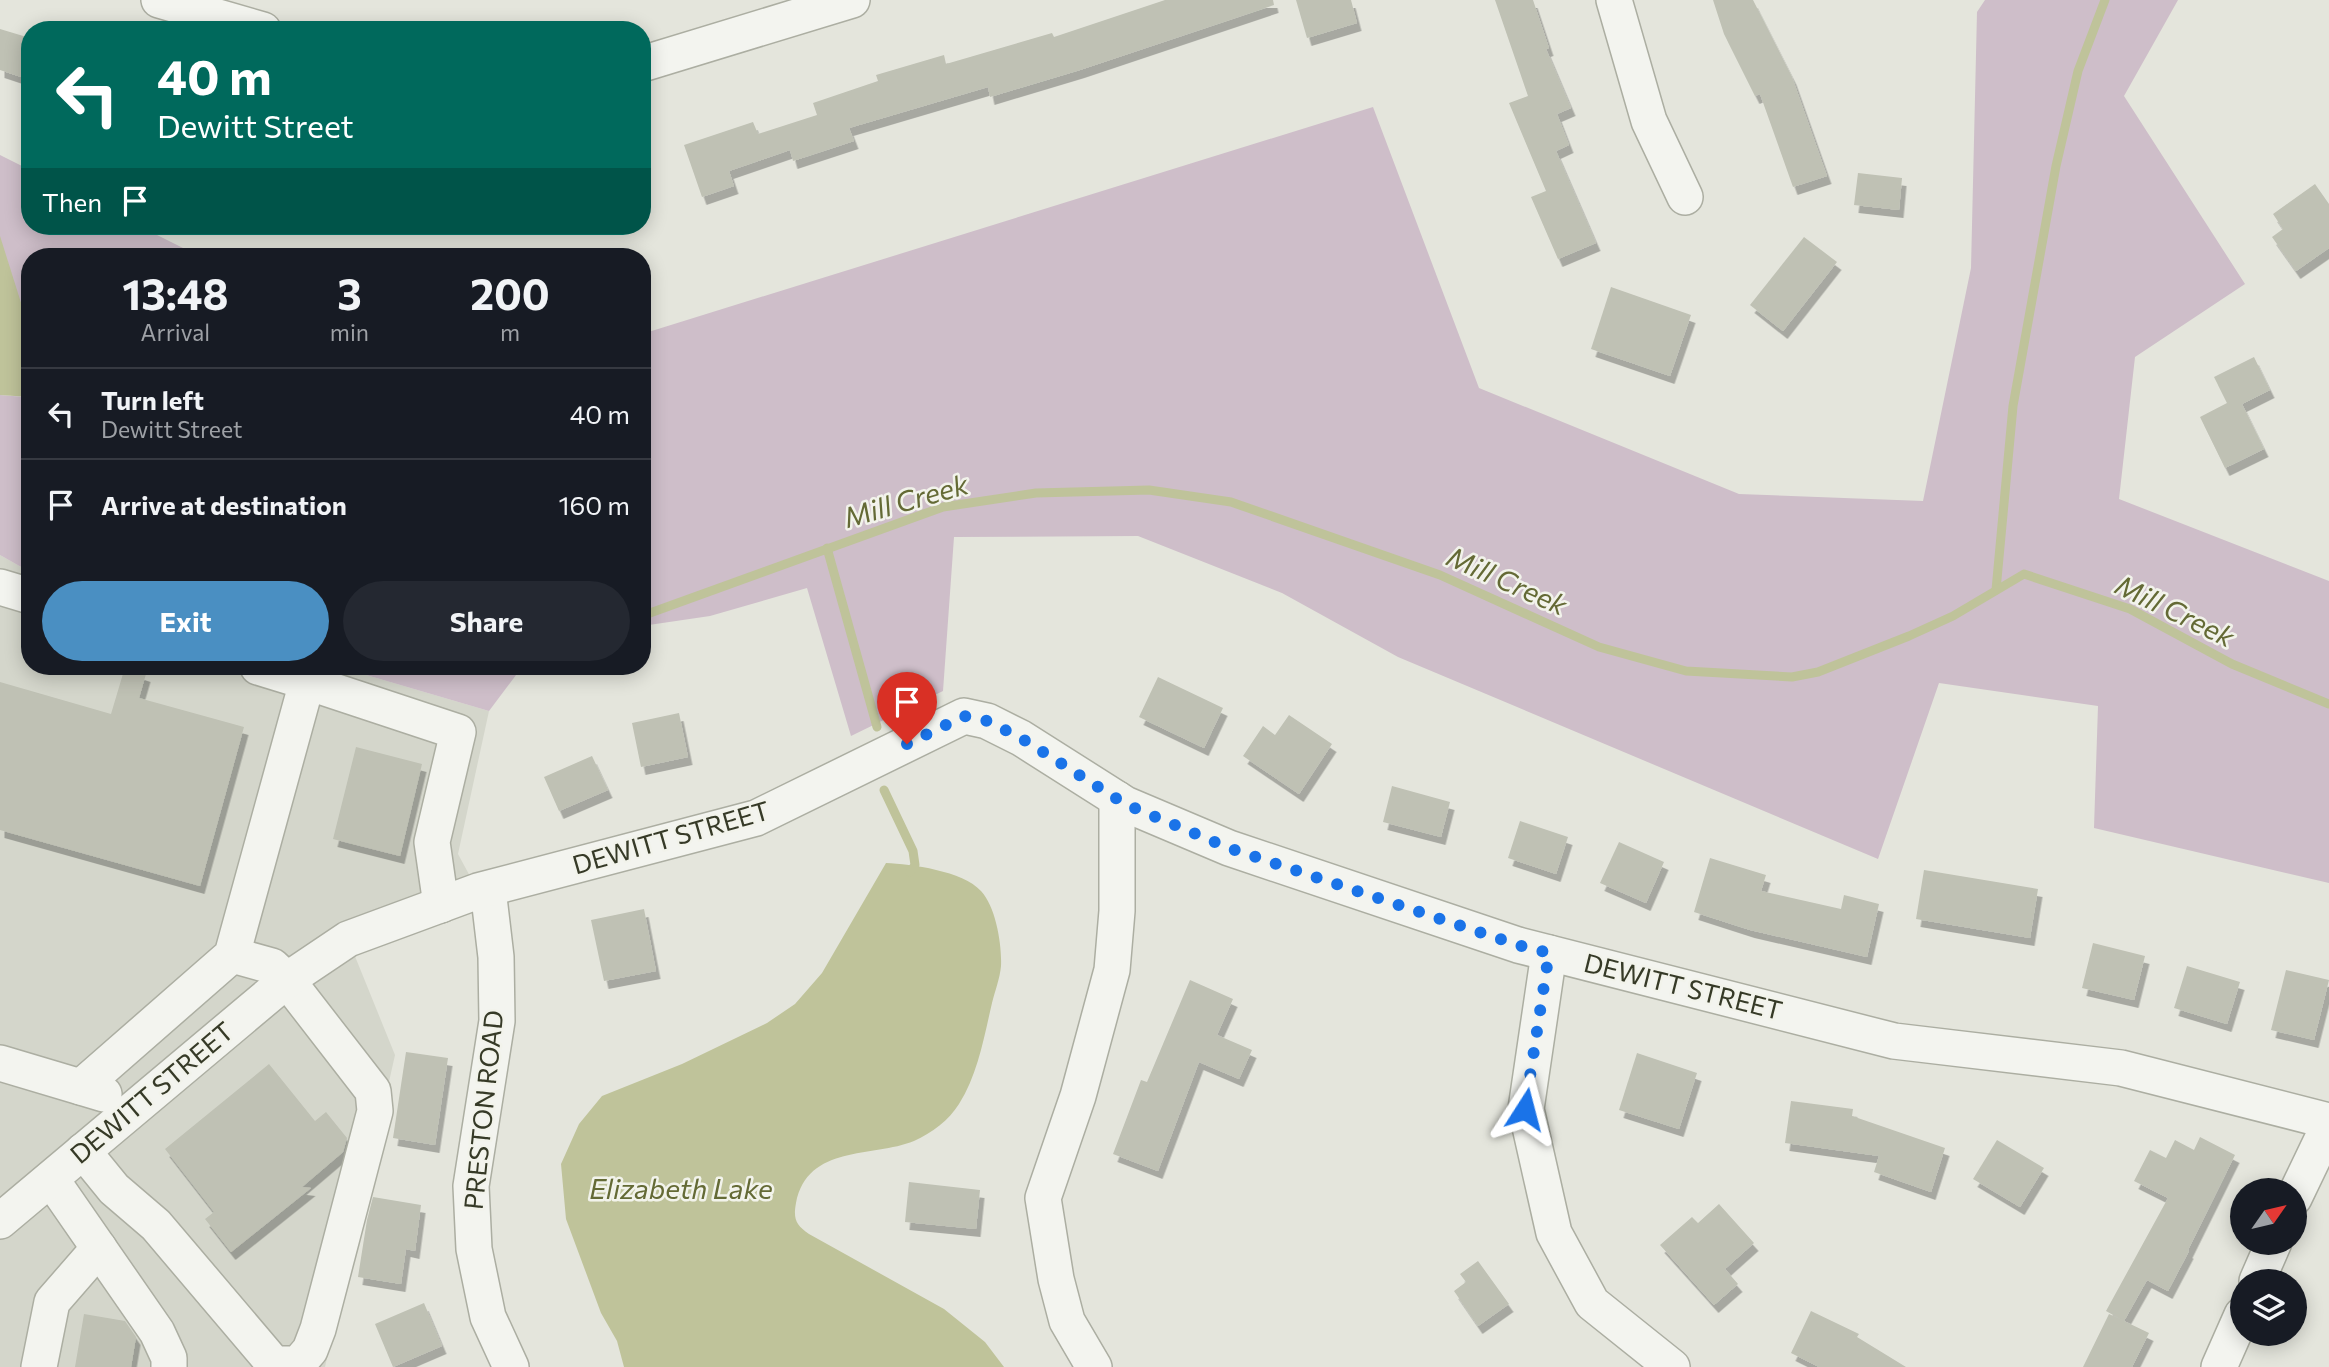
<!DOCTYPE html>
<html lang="en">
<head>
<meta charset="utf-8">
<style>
	body { margin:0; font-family:Commissioner,sans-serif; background:#242831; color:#f1f3f6; height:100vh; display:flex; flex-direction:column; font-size:26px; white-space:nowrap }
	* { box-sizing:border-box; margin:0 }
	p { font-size:23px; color:#9ea1a6 }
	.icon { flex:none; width:38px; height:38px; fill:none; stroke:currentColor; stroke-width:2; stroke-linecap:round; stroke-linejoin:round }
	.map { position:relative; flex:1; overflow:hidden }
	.side { position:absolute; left:21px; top:248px; width:630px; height:427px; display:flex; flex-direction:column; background:#171b24; border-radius:28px; box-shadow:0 4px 18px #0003 }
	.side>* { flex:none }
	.banner { position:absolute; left:21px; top:21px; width:630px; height:214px; border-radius:28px; box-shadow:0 4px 18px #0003; background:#00695c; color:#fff; overflow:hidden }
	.needle { width:46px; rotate:56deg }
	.fabs { position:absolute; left:2230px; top:1178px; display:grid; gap:14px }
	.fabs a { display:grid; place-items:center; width:77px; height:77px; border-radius:50%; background:#171b24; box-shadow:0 4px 18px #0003; font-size:35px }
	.pin { position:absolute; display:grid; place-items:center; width:60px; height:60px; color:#fff; margin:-72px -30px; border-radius:50% 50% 50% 0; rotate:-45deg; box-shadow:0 0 7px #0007 }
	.pin .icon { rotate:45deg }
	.me { position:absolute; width:77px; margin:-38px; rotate:9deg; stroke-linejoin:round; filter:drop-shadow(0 0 5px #0008) }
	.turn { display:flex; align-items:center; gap:24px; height:147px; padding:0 21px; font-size:32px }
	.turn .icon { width:91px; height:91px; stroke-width:2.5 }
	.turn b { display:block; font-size:49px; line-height:60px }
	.then { display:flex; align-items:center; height:66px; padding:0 21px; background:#0003; gap:14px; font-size:26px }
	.eta { display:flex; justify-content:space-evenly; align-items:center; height:119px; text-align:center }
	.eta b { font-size:42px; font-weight:700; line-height:49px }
	.cta { display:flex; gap:14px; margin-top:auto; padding:14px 21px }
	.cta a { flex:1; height:80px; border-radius:42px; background:#4a8fc2; color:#fff; font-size:28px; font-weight:700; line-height:80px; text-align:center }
	.cta a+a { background:#242831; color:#f1f3f6 }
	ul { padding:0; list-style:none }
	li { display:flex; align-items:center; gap:21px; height:91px; padding:0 21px; border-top:2px solid #363941 }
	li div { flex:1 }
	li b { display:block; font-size:26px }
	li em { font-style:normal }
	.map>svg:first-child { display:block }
	.built { fill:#d4d6cb }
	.green { fill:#cebec9 }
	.water { fill:#bfc39a }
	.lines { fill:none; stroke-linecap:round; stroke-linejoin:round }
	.stream { stroke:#bfc39a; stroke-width:9 }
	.building { fill:#bfc1b4; filter:url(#shadow) }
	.minor-casing { stroke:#acaea2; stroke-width:38 }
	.minor { stroke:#f3f4ef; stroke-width:35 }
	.route { stroke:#1a73e8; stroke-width:12; stroke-dasharray:0 21.6 }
	.labels { text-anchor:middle; stroke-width:5; stroke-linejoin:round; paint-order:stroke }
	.street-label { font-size:26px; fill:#363a27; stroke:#f2f3eb }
	.water-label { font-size:28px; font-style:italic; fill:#646a35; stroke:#f2f3eb }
</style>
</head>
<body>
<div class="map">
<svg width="2329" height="1367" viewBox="0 0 2329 1367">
	<defs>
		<filter id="shadow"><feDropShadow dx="4.5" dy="8" stdDeviation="0" flood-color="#0004"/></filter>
	</defs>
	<rect width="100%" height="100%" fill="#e4e5dc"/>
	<!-- built -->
	<path class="built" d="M0,555L30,572V667H339L489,711L458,854L478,891L348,939L395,1055L325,1367H0Z"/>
	<!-- green -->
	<g class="green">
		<path d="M1985,0H2178L2124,96L2245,284L2135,357L2119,499L2329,581V883L2094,828L2098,706L1939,683L1878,859L1398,657L1282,593L1138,536L954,537L943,691L851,736L807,588L710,616L642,626V334L1373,107L1479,388L1739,494L1923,501L1971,268L1977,12Z"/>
		<path d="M0,155L30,170V226H139L201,257H30V572L0,555V395L25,397L0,350Z"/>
		<path d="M339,667H522L489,711Z"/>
	</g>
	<!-- water -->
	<g class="water">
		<path d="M0,236L23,309L30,315V397L0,395Z"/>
		<path d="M886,863C911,864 963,871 981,891C996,907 1002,945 1001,966C1000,978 995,991 992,1003C984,1037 978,1074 959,1104C949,1120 932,1133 914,1141C872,1158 808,1144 796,1203C793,1219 796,1225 809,1234L944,1309L985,1342L1004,1367H624L617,1341L601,1313L566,1219L561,1164L579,1124L602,1096L682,1064L767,1023L795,1004L822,973Z"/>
	</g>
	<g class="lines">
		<!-- stream -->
		<g class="stream">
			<path d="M827,548L877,727"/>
			<path d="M1996,590L2013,406L2056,166L2078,71L2105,0"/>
			<path d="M642,614L650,613L943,507L1036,493L1149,490L1231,502L1440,575L1599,647L1686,671L1792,677L1818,672L1909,636L1953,616L2024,574L2130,609L2232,664L2329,704"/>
			<path d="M884,790L913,851L915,865L910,872"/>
		</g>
	</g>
	<!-- building -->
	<g class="building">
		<path d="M1165,0H1273L1274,5L1080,70L990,97L988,87L849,128L854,141L793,161L790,150L729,171L734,186L702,197L684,145L753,122L758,134L817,115L813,103L878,81L876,75L944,55L946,64L1052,33L1054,37Z"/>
		<path d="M1296,0H1351L1357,23L1307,38Z"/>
		<path d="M1495,0H1533L1549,48L1546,49L1571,108L1557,114L1569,145L1556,151L1596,243L1558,259L1531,197L1546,191L1509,103L1528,96Z"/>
		<path d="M1713,0H1753L1792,77L1827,176L1793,187L1760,94L1755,96L1724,34Z"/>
		<path d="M0,29L30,38V80L0,70Z"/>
		<path d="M1858,173L1902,178L1899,210L1854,205Z"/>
		<path d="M2315,184L2329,204V248L2296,271L2272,237L2283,229L2273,214Z"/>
		<path d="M1804,237L1837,262L1783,331L1750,305Z"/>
		<path d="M1611,287L1691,315L1670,376L1591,349Z"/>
		<path d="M2254,357L2270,390L2242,404L2264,449L2225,468L2200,417L2227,403L2214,377Z"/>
		<path d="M125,667L146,674L139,698L244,727L200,886L0,830V682L111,714Z"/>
		<path d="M1158,677L1223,708L1204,748L1139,717Z"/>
		<path d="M679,713L688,757L641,767L632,723Z"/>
		<path d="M1289,715L1332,744L1299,794L1243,756L1263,726L1275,735Z"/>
		<path d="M356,747L422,764L400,856L333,839Z"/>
		<path d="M592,756L608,790L559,811L544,777Z"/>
		<path d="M1392,786L1450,802L1441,837L1383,822Z"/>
		<path d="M1520,821L1568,837L1556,874L1508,858Z"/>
		<path d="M1619,842L1664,862L1646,903L1600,883Z"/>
		<path d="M1710,858L1766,875L1761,891L1841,909L1844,895L1879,904L1867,957L1750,930L1694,912Z"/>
		<path d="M1924,870L2038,889L2030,938L1916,919Z"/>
		<path d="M644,909L656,971L604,981L591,920Z"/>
		<path d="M2093,943L2145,956L2134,1000L2082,988Z"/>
		<path d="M2187,966L2240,982L2227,1024L2174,1008Z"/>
		<path d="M2286,970L2329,980L2314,1040L2271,1030Z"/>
		<path d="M1190,980L1233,999L1217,1035L1252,1050L1239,1079L1199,1062L1158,1171L1113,1154L1141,1080L1147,1082Z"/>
		<path d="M406,1052L448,1058L435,1145L393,1138Z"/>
		<path d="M1637,1053L1697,1073L1679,1129L1619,1110Z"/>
		<path d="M269,1064L315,1121L326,1112L347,1138L343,1152L302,1187L311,1188L231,1252L205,1219L214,1212L165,1149Z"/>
		<path d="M1791,1101L1853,1109L1852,1116L1945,1148L1931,1192L1874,1172L1879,1156L1785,1143Z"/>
		<path d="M2200,1137L2235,1155L2188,1250L2189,1251L2168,1291L2147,1280L2124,1321L2149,1333L2132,1367H2083L2109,1314L2124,1321L2106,1311L2168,1198L2134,1181L2150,1150L2166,1158L2175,1140L2194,1150Z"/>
		<path d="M1997,1140L2044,1168L2020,1207L1973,1179Z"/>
		<path d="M909,1182L980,1190L976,1229L905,1222Z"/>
		<path d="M373,1197L421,1205L415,1251L406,1249L401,1284L358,1277L367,1220Z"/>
		<path d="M1719,1204L1754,1243L1725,1269L1738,1284L1714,1305L1660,1245L1692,1217L1698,1223Z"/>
		<path d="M1478,1261L1509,1304L1478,1326L1454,1291L1466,1282L1460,1274Z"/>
		<path d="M424,1303L442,1346L393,1367L375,1324Z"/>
		<path d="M1811,1311L1859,1334L1857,1337L1906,1367H1819L1791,1353Z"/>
		<path d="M84,1314L125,1321L136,1337L131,1367H75Z"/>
	</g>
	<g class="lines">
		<defs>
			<g id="minor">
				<path d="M159,0L263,30"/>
				<path d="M1614,0L1649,121L1685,197"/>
				<path d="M642,64L852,0"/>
				<path d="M0,587L30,596"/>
				<path d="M307,682L458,732L432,842L441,905"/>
				<path d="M488,889L496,957L497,1021L471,1186L474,1249L488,1317L511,1367"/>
				<path d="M1549,953L1526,1109L1554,1233L1592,1303L1672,1367"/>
				<path d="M0,1063L104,1094"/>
				<path d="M81,1087L232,955L307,682L258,667"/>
				<path d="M83,1151L114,1189L156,1225L274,1364H298L310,1350L318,1329L375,1111L373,1091L287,980L272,966L232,955"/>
				<path d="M51,1179L157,1332L169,1358V1367"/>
				<path d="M2294,1198L2329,1125"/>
				<path d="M0,1221L287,980L348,939L478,891L756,818L964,716L987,721L1021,738L1125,804L1229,848L1518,945L1894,1041L2121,1068L2329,1121"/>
				<path d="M2257,1281L2274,1242"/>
				<path d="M39,1367L52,1302L99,1248"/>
				<path d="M1094,1367L1067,1321L1056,1279L1043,1198L1078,1096L1112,970L1117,911V799"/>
				<path d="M2219,1367L2242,1315"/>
			</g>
		</defs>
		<!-- minor casing -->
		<use href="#minor" class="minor-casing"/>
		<!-- minor -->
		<use href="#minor" class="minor"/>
	</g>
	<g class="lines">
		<!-- route -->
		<path class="route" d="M907,744L964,716L987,721L1021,738L1125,804L1229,848L1518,945L1549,953L1525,1109"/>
	</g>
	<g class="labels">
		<!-- street labels -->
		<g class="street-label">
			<text transform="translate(671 838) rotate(-16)" y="9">DEWITT STREET</text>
			<text transform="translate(1683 987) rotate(14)" y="9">DEWITT STREET</text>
			<text transform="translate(152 1093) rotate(-40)" y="9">DEWITT STREET</text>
			<text transform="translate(484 1110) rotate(-84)" y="9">PRESTON ROAD</text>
		</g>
		<!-- water labels -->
		<g class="water-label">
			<text transform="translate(906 501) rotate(-16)" y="10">Mill Creek</text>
			<text transform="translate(1507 581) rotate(24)" y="10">Mill Creek</text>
			<text transform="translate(2175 611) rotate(26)" y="10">Mill Creek</text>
			<text x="681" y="1199">Elizabeth Lake</text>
		</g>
	</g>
</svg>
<div class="fabs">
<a><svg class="needle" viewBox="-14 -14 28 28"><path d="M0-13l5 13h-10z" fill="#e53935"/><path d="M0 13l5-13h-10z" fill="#9ea1a6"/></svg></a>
<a><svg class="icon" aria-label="layers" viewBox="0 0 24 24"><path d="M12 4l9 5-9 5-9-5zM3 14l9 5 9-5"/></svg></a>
</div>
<div class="pin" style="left:907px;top:744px;background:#d93025"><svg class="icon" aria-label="arrive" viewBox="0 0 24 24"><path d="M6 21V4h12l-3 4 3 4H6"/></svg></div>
<svg class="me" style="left:1525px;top:1109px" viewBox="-20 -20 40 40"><path d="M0-17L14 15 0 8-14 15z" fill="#1a73e8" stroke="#fff" stroke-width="4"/></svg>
<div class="banner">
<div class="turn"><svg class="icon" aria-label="left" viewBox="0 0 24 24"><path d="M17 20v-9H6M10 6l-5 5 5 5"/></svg><div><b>40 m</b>Dewitt Street</div></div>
<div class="then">Then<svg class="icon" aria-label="arrive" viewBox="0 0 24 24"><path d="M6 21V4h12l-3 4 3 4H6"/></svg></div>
</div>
<section class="side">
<div class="eta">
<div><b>13:48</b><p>Arrival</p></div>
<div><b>3</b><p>min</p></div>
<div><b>200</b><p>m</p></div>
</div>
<ul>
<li><svg class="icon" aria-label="left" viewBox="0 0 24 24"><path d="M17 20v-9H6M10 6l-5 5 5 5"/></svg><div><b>Turn left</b><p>Dewitt Street</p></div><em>40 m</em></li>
<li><svg class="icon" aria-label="arrive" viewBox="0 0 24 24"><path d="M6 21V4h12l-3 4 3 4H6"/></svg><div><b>Arrive at destination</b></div><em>160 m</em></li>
</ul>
<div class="cta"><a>Exit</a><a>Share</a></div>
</section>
</div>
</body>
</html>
